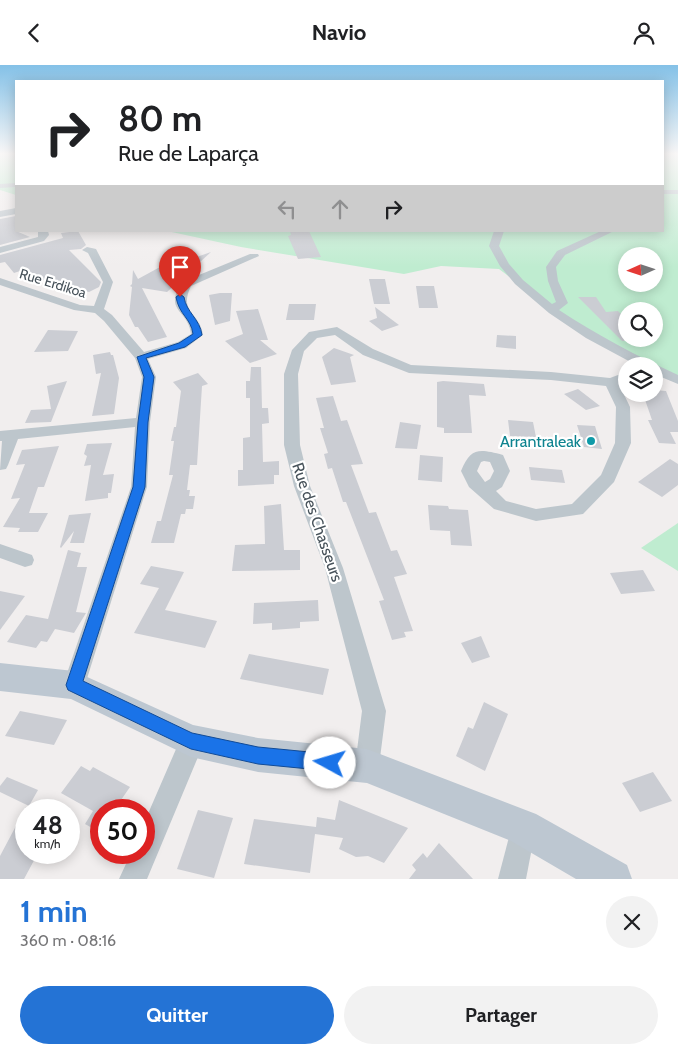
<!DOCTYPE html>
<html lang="fr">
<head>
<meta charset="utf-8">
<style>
	body { margin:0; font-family:Cabin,sans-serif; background:#f2f2f2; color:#202124; height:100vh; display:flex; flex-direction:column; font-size:19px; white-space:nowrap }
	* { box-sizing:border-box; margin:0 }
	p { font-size:16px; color:#757577 }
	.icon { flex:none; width:28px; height:28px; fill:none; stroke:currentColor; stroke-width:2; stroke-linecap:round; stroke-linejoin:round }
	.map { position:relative; height:814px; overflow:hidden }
	.details { display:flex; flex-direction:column; background:#fff; flex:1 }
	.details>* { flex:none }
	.banner { position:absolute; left:15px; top:15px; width:649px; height:152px; border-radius:0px; box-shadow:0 2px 12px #0003; background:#fff; color:#202124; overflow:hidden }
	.needle { width:32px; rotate:267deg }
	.tools { position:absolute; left:618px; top:182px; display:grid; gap:10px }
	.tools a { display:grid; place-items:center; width:45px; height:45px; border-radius:50%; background:#fff; box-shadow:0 2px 12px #0003; font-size:25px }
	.speed { position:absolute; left:15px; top:734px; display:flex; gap:10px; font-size:25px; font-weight:700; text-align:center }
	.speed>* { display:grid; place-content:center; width:65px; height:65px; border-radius:50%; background:#fff; box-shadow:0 2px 12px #0003; line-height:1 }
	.speed small { font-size:12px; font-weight:400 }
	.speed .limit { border:8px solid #d22; background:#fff; color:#111 }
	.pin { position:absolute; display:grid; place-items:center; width:42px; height:42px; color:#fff; margin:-51px -21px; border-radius:50% 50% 50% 0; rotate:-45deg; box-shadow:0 0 5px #0007 }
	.pin .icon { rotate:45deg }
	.me { position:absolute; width:55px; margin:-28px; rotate:276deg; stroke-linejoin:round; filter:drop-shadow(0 0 4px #0008) }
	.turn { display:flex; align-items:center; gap:18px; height:105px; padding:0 20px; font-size:22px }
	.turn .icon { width:65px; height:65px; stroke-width:2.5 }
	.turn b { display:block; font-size:35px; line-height:42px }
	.lanes { display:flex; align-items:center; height:48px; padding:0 20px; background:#0003; justify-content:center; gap:25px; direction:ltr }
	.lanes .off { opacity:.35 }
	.round { display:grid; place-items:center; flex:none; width:52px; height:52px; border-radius:26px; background:#f2f2f2 }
	.headline { display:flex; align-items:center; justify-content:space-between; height:85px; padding:0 20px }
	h1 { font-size:30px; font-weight:700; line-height:38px; color:#2473d5 }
	.action { display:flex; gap:10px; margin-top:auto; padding:10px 20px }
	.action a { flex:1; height:58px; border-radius:30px; background:#2473d5; color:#fff; font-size:20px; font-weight:700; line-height:58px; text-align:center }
	.action a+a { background:#f2f2f2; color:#202124 }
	header { display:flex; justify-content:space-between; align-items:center; height:65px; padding:0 20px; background:#fff; font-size:22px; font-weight:700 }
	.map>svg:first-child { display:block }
	.green { fill:#bfecd0; fill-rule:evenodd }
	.building { fill:#cbcdd3 }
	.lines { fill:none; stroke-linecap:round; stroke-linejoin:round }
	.minor { fill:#bdc6cc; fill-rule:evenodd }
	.secondary { fill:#bdc7d1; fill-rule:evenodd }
	.route { fill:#1a73e8; stroke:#114b97 }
	.culture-dot { fill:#0f9aa8; stroke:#fff; stroke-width:2 }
	.labels { text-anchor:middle; stroke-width:4.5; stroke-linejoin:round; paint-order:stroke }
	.far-street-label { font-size:14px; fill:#47525a; stroke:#fff }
	.culture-label { font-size:16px; fill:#0d838f; stroke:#fff; text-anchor:end }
	.street-label { font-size:16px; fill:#47525a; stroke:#fff }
</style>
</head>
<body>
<header><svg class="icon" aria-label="back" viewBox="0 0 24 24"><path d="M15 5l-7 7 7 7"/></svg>Navio<svg class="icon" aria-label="person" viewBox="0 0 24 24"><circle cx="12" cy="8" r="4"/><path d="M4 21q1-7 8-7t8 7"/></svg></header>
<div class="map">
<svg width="678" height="814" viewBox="0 0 678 814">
	<rect width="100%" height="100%" fill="#f1eeee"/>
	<!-- green -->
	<g class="green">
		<path d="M0,88H16V130L0,125Z"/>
		<path d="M663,88H678V315L654,304V301H648L606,280L552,244L499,204L441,201L404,209L241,182L167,166H662ZM626,191H654V219H626ZM626,246H654V274H626Z"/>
		<path d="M678,458V506L641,483Z"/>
	</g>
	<!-- building -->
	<g class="building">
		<path d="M16,151V166L30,172L0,180V154Z"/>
		<path d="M78,166L86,180L81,184L69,185L101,217L99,222L89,227L39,214L35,211L29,212L20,206L14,208L5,197L0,198V190L63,173L61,168Z"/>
		<path d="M290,166H309L321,192L298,194L288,171L291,170Z"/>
		<path d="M211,187L167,227L142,223L167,272L148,277L138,262H135L129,250L132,222L130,221L132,219L133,205L138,214L160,202L165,203Z"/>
		<path d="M369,214H385L390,239H374Z"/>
		<path d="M416,221H434L438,243H419Z"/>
		<path d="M220,228H232L230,256L215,260L209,230Z"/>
		<path d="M578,232H596L606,247L618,246L626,254V274H647L622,276Z"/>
		<path d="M289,239H316L314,255H286Z"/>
		<path d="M375,242L399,260L382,266L369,256L377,253Z"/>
		<path d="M258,244L268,275H260L277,289L250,298L225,276L243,269L236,246Z"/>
		<path d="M48,265L78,266L68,286L34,287Z"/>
		<path d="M497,270L516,271V284L496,282Z"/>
		<path d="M334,283L354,290L350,292L356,317L331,320L322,292Z"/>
		<path d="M110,287L111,290H113L119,313L114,349L92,351L101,308L96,309L93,290Z"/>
		<path d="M251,302H261L262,343H268L269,358L262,359L263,397L279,396V410H274V419L238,421V405H243V373L250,372V333H246V316H250Z"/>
		<path d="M198,308L208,319L202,321L197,400H190L187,425H190L189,431H195L193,444H186L185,449H181L174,478H151L157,456H161L173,410H169L174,376H171L174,362H176L181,326L173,317Z"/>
		<path d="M67,316L51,357L25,358L31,345L51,344L47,321Z"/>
		<path d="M443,316L484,319L486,331L469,330L472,368H444V363L437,362V317Z"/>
		<path d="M578,324L600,341L586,345L564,329Z"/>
		<path d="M654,325L666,326L678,356V367H670L676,379L659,378L648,355H652L643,329H654Z"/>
		<path d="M333,331L341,356L347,355L363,399L351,400L369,448L376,447L391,486L397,485L407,509L394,512L413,566L404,567L406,572L392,575L379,536L384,535L346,437H343L332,403L328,404L324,389L328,388L320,363H324L316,333Z"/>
		<path d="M508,355L533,357L536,372L510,371Z"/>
		<path d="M400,357L421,360L417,384L395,383Z"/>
		<path d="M577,360L595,361L602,384L584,382Z"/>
		<path d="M112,378L103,410L114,409L111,428H108V433L85,436L91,400L84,401L87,391L84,389L87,379Z"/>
		<path d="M59,381L44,422H38L29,448H48L38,467H18L20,463L3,462L20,433L11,434L25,399L16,400L22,385Z"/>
		<path d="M420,390L443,392L442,417L418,415Z"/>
		<path d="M670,394L678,399V420L662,432L638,417Z"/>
		<path d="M529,402L562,405L565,418L531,415Z"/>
		<path d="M281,439L284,485H300V505L232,506L235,480L265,479L264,441Z"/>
		<path d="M428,440L448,441L449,444L468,445L472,481L451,480L450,466L430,465Z"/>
		<path d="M91,448L84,478H70L74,466L61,483L60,482L69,450Z"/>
		<path d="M68,485L81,488L77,502H87L76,547L86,548L74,568L55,564L47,577L41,576L36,583L7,577L26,550L48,554Z"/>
		<path d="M151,501L184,507L165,545L217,556L205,583L134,568L159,523L140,519Z"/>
		<path d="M643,505L655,526L621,529L610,508Z"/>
		<path d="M0,526L25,531L0,565Z"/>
		<path d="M318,535L319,556L300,557V563L272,565V558L253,559L254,538Z"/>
		<path d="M481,571L490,592L472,598L461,578Z"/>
		<path d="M249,589L329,604L323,630L240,614Z"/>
		<path d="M484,637L508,649L485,706L456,691L468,662L473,664Z"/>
		<path d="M20,646L67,655L54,680L5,671Z"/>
		<path d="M81,701L90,706L93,702L130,722L114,745H101V768L85,759L93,746L61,728Z"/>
		<path d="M653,707L672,736L640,747L622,718Z"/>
		<path d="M7,712L38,725L29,741L0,727V721Z"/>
		<path d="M339,735L408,763L384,798L368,791L356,792L339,784L343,773L315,769L310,808L244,799L254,754L316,762L317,752L335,755Z"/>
		<path d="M26,742V788H38L24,814H0V791Z"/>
		<path d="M198,745L233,753L214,813L177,804Z"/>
		<path d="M439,778L473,814H409L416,805L412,800L423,788L427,793Z"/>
	</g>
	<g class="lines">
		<!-- minor -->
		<g class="minor">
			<path d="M16,118V122L0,123V119Z"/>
			<rect x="662" y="125" width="16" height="4"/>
			<path d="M16,143V149L0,152V146Z"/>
			<path d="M38,166H48L49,170L44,176L0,188V182L38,172Z"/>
			<path d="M494,166H504L499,181L509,199L523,215L552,239L556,237L548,216L546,202L557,186L601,166H614L565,190L556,202L558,216L568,238L559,245C597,270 637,291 678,310V319L654,309V301H638L586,273L549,248L515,219L500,201L489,181Z"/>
			<path d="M87,182L96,184L113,217L104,244L112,250L144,287L178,277L191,269C188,244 163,247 182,217L250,189H258L259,191L191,221C178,248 200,247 203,270L186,283L148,294L156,312L150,357L147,422L85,620L82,627L74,630L66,627L63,620L131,422L135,362L18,374L8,400L6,404L0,405L2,376H0V366L136,353L142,312L135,293L104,256L95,248L74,245L0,220V213L80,240L94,241L103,217L88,188L82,185Z"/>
			<path d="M337,262L373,284L411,300L551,307L610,313L626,307V316L619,319L630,342L631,378L614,417L583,449L536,456L494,444L469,422L461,406C471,382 479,384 503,390L510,406L502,422L496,426L506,436L536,444L572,439L601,410L615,378L616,342L606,321L551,315L409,308L363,290L335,270L317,273L304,286L298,309L300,380L310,421L343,503L386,646L379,701L376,710L367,713L358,710L355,701L362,646L325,503L294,421L284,380V309L292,285L309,267ZM484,396L490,397L494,406L490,414L485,417L477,406L481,397Z"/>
			<path d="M0,479L32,490L34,495L32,500L25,502L0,493Z"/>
			<path d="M191,664L199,668L203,676L198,692L147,814H119L131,788H144V758L183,668Z"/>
			<path d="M523,749L532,753L536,762L526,814H498L514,753Z"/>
		</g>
		<!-- secondary -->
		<path class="secondary" d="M0,598L74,606L193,660L258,673L367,684L536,749L627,800L632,814H576L511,776L367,718L258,707L191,692L71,634L0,626Z"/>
	</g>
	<!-- sky -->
	<linearGradient id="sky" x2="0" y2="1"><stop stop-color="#84c1e7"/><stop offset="0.44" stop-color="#f9f7f7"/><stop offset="1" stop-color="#f9f7f7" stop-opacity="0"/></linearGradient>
	<rect width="678" height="202" fill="url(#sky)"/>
	<!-- route -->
	<path class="route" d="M180,229L184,232C186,247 200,254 202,270L185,282L146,293L154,312L148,357L145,422L83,616L192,668L258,682L330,689L336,692L339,698L336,704L330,706L258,699L191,684L68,625L66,620L133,422L138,357L144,312L137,292L179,278L193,269C191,253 179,250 176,232Z"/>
	<!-- markers -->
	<circle class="culture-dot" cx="591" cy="376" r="5"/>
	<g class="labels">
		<!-- far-street labels -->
		<g class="far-street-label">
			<text transform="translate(53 218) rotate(17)" y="5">Rue Erdikoa</text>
		</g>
		<!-- culture labels -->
		<g class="culture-label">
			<text x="581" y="382">Arrantraleak</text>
		</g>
		<!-- street labels -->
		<g class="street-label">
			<text transform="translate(318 457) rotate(71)" y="6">Rue des Chasseurs</text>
		</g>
	</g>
</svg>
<div class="tools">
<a><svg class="needle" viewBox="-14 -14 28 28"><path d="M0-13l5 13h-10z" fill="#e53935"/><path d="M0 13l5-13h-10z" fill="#757577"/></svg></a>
<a><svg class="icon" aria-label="search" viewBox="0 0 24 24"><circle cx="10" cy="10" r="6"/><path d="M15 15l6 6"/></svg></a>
<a><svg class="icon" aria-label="layers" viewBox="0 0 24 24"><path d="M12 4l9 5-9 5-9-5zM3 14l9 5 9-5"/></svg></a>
</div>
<div class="speed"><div>48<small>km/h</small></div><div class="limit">50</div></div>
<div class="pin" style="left:180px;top:232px;background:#d93025"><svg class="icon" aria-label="arrive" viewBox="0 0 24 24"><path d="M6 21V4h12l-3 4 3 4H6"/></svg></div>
<svg class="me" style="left:330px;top:698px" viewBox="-20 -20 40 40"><circle r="19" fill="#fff"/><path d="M0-13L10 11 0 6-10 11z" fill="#1a73e8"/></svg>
<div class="banner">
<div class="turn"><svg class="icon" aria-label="right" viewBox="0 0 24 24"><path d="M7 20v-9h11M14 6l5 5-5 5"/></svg><div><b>80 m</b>Rue de Laparça</div></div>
<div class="lanes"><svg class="icon off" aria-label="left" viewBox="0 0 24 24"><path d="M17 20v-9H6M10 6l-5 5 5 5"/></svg><svg class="icon off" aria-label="ahead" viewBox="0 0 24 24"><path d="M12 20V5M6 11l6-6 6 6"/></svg><svg class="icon" aria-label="right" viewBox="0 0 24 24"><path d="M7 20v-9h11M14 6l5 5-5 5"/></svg></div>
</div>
</div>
<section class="details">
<div class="headline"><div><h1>1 min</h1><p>360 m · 08:16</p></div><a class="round"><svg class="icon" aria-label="close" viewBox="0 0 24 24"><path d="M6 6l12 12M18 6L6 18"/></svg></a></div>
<div class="action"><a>Quitter</a><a>Partager</a></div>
</section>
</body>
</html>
